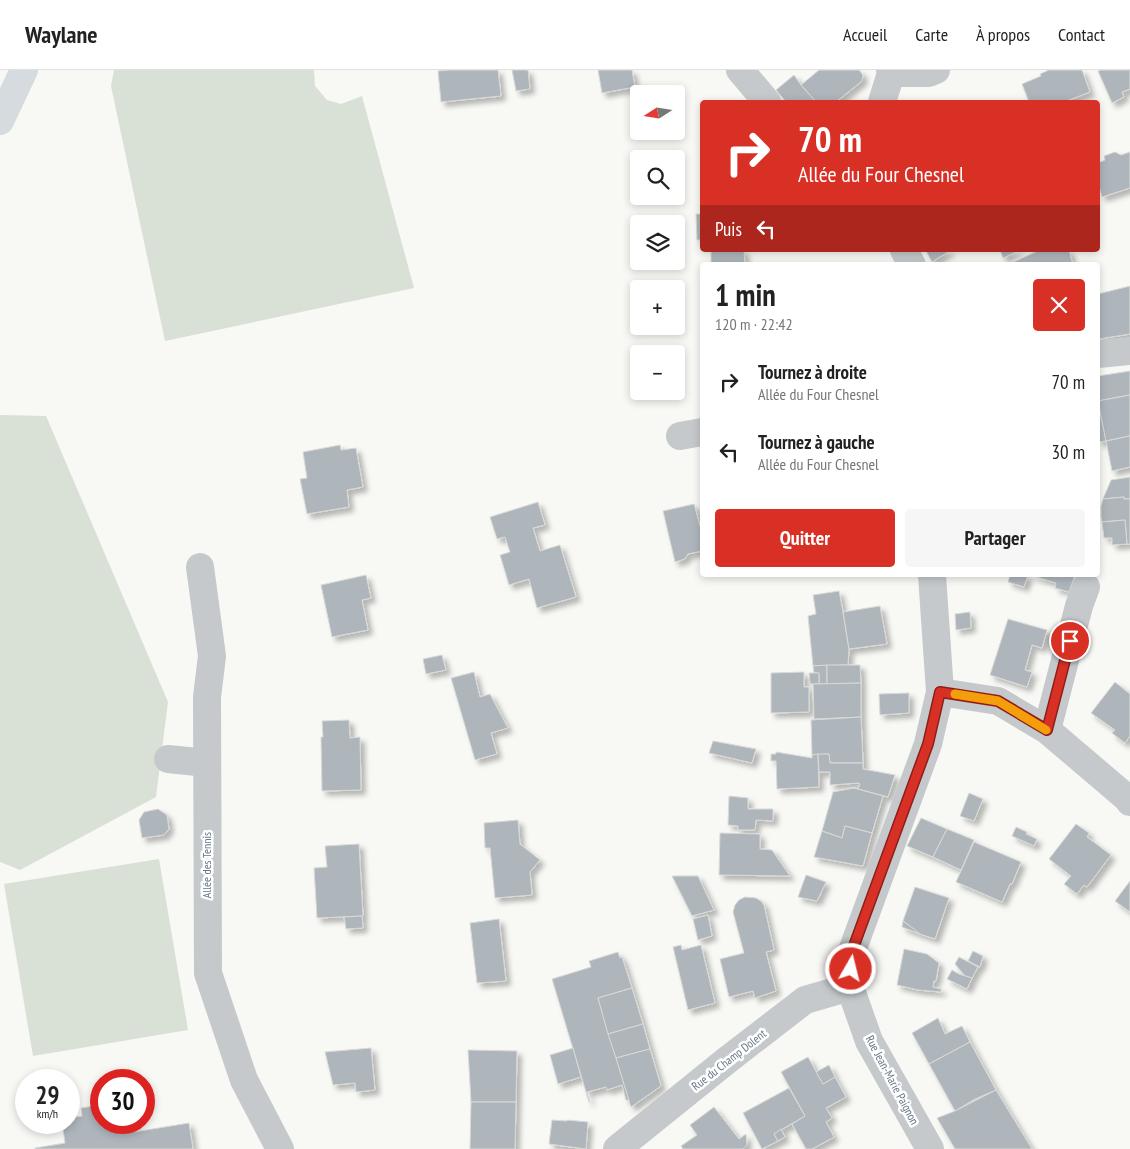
<!DOCTYPE html>
<html lang="fr">
<head>
<meta charset="utf-8">
<style>
	body { margin:0; font-family:"PT Sans Narrow",sans-serif; background:#f6f6f6; color:#222; height:100vh; display:flex; flex-direction:column; font-size:19px; white-space:nowrap }
	* { box-sizing:border-box; margin:0 }
	p { font-size:16px; color:#767676 }
	.icon { flex:none; width:28px; height:28px; fill:none; stroke:currentColor; stroke-width:2; stroke-linecap:round; stroke-linejoin:round }
	.map { position:relative; flex:1; overflow:hidden }
	.panel { position:absolute; left:700px; top:192px; width:400px; height:315px; display:flex; flex-direction:column; background:#fff; border-radius:5px; box-shadow:0 2px 8px #0003 }
	.panel>* { flex:none }
	.guide { position:absolute; left:700px; top:30px; width:400px; height:152px; border-radius:5px; box-shadow:0 2px 8px #0003; background:#d93025; color:#fff; overflow:hidden }
	.needle { width:32px; rotate:258deg }
	.buttons { position:absolute; left:630px; top:15px; display:grid; gap:10px }
	.buttons a { display:grid; place-items:center; width:55px; height:55px; border-radius:5px; background:#fff; box-shadow:0 2px 8px #0003; font-size:25px }
	.speed { position:absolute; left:15px; top:999px; display:flex; gap:10px; font-size:25px; font-weight:700; text-align:center }
	.speed>* { display:grid; place-content:center; width:65px; height:65px; border-radius:50%; background:#fff; box-shadow:0 2px 8px #0003; line-height:1 }
	.speed small { font-size:12px; font-weight:400 }
	.speed .limit { border:8px solid #d22; background:#fff; color:#111 }
	.pin { position:absolute; display:grid; place-items:center; width:42px; height:42px; color:#fff; margin:-21px; border:2px solid #fff; border-radius:50%; box-shadow:0 1px 5px #0007 }
	.me { position:absolute; width:55px; margin:-28px; rotate:8deg; stroke-linejoin:round; filter:drop-shadow(0 0 4px #0008) }
	.turn { display:flex; align-items:center; gap:18px; height:105px; padding:0 15px; font-size:22px }
	.turn .icon { width:65px; height:65px; stroke-width:2.5 }
	.turn b { display:block; font-size:35px; line-height:42px }
	.then { display:flex; align-items:center; height:48px; padding:0 15px; background:#0003; gap:10px; font-size:19px }
	.round { display:grid; place-items:center; flex:none; width:52px; height:52px; border-radius:5px; background:#f6f6f6 }
	.headline { display:flex; align-items:center; justify-content:space-between; height:85px; padding:0 15px }
	h1 { font-size:30px; font-weight:600; line-height:38px }
	.cta { display:flex; gap:10px; margin-top:auto; padding:10px 15px }
	.cta a { flex:1; height:58px; border-radius:5px; background:#d93025; color:#fff; font-size:20px; font-weight:600; line-height:58px; text-align:center }
	.cta a+a { background:#f6f6f6; color:#222 }
	ul { padding:0; list-style:none }
	li { display:flex; align-items:center; gap:15px; height:70px; padding:0 15px }
	li div { flex:1 }
	li b { display:block; font-size:19px }
	li em { font-style:normal }
	header { display:flex; align-items:center; gap:30px; box-sizing:border-box; height:70px; padding:0 25px; background:#fff; border-bottom:1px solid #e0e0e0 }
	header strong { font-size:24px }
	nav { display:flex; gap:28px; margin-inline-start:auto; font-size:18px }
	.map>svg:first-child { display:block }
	.green { fill:#d9e0d6 }
	.building { fill:#aeb6bc; stroke:#d9dad7; filter:url(#shadow) }
	.lines { fill:none; stroke-linecap:round; stroke-linejoin:round }
	.minor { stroke:#c5c9cc; stroke-width:28 }
	.major { stroke:#d6dbdf; stroke-width:28 }
	.route-casing { stroke:#8d1f18; stroke-width:12 }
	.route { stroke:#d93025; stroke-width:9 }
	.slow { stroke:#f59e0b; stroke-width:9 }
	.labels { text-anchor:middle; stroke-width:5; stroke-linejoin:round; paint-order:stroke }
	.street-label { font-size:12px; fill:#657787; stroke:#fff }
</style>
</head>
<body>
<header>
<strong>Waylane</strong>
<nav><a>Accueil</a><a>Carte</a><a>À propos</a><a>Contact</a></nav>
</header>
<div class="map">
<svg width="1130" height="1079" viewBox="0 0 1130 1079">
	<defs>
		<filter id="shadow"><feDropShadow dx="4.5" dy="4.5" stdDeviation="2.5" flood-color="#0004"/></filter>
	</defs>
	<rect width="100%" height="100%" fill="#f8f8f5"/>
	<!-- green -->
	<g class="green">
		<path d="M114,0H314L315,16L327,30L341,34L362,26L414,218L165,271L111,16Z"/>
		<path d="M0,345L46,346L168,632L156,727L20,800L0,792Z"/>
		<path d="M159,789L188,960L33,986L4,814Z"/>
	</g>
	<!-- building -->
	<g class="building">
		<path d="M450,0H498L501,26L441,32L438,1Z"/>
		<path d="M512,0H528L530,19L516,21Z"/>
		<path d="M598,0H632L635,17L602,23Z"/>
		<path d="M819,0H859L863,5L862,11L836,32H816L801,15Z"/>
		<path d="M1049,0H1082L1090,22L1064,32H1029L1022,14L1041,6L1040,4Z"/>
		<path d="M1101,0H1130V19L1122,22L1124,27L1112,33L1098,1Z"/>
		<path d="M794,5L801,15L816,32H786L776,20Z"/>
		<path d="M1115,82L1121,85L1130,82V118L1102,127L1098,112V93L1105,90L1104,86Z"/>
		<path d="M696,144H702V170H697Z"/>
		<path d="M711,180H744L745,195H711Z"/>
		<path d="M928,180H951L932,192L926,181Z"/>
		<path d="M1000,180H1020L1003,188Z"/>
		<path d="M1040,180H1069L1073,195H1006Z"/>
		<path d="M1130,216V264L1099,269L1098,262V224Z"/>
		<path d="M1130,301V325L1098,331L1106,371L1098,372V306Z"/>
		<path d="M1130,325V366L1106,371L1098,331Z"/>
		<path d="M1130,366V397L1112,401L1106,371Z"/>
		<path d="M340,375L341,380L356,378L363,417L347,420L349,437L307,444L300,409L307,408L303,382Z"/>
		<path d="M1130,407V429H1124V427L1103,429L1111,410Z"/>
		<path d="M1124,427V429H1130V474H1127L1125,450L1102,452L1101,447V436L1103,429Z"/>
		<path d="M538,432L545,455L533,458L540,481L560,475L576,527L537,538L529,509L509,515L500,485L510,482L505,467L497,469L490,447Z"/>
		<path d="M694,434L700,456L702,458V481L688,484L685,489L675,492L663,441Z"/>
		<path d="M1125,450L1127,474L1112,475V468H1104L1102,452Z"/>
		<path d="M366,505L371,528L362,530L368,560L332,567L321,515Z"/>
		<path d="M1010,505H1028L1024,517L1008,512Z"/>
		<path d="M1031,505H1075L1069,522L1055,518L1056,513Z"/>
		<path d="M839,521L843,542L849,579L848,595L813,596L808,546L816,544L813,525Z"/>
		<path d="M880,536L887,574L849,579L843,542Z"/>
		<path d="M970,542L971,558L956,560L955,544Z"/>
		<path d="M1008,549L1047,560L1042,578L1032,575L1025,600L1032,602L1027,617L990,605Z"/>
		<path d="M442,585L446,600L426,604L423,589Z"/>
		<path d="M827,595V614H819V603H814L813,596Z"/>
		<path d="M827,595H860L861,613L827,614Z"/>
		<path d="M474,602L480,627L490,624L508,658L491,663L497,684L475,690L451,608Z"/>
		<path d="M804,602V617H809V642L771,643V603Z"/>
		<path d="M809,603H819V614H810Z"/>
		<path d="M1115,612L1130,624V666L1125,673L1112,663L1115,660L1091,643Z"/>
		<path d="M861,613V647L814,649L813,614Z"/>
		<path d="M909,623V643L880,645L879,624Z"/>
		<path d="M861,647L863,693H830L829,684L812,685L811,650Z"/>
		<path d="M349,650L350,668L360,667L361,720L322,721L321,667H323L322,651Z"/>
		<path d="M713,671L756,679L752,693L709,683Z"/>
		<path d="M776,682L812,688V685L818,684L819,717L777,719L776,691H771V684H776Z"/>
		<path d="M818,684H829L830,693H863V699L895,705L888,727L858,719L860,714L858,713L830,715V702H819Z"/>
		<path d="M854,718L883,726L872,763L845,756L842,768L822,761L833,722Z"/>
		<path d="M969,723L983,729L974,751L960,746Z"/>
		<path d="M729,726L748,728V739H773V751L756,750L755,760H738V756L728,755Z"/>
		<path d="M158,739L167,745L169,759L164,765L142,768L139,750L144,742Z"/>
		<path d="M921,748L947,759L933,787L907,776Z"/>
		<path d="M518,750L520,774L540,790L530,802L532,825L495,828L490,778H485L484,753Z"/>
		<path d="M1076,754L1089,763L1087,767L1111,785L1087,817L1084,815L1077,824L1064,814L1071,806L1049,789Z"/>
		<path d="M845,756L872,763L863,796L814,787L822,761L842,768Z"/>
		<path d="M1016,757L1027,762L1026,764L1037,769L1034,776L1012,766Z"/>
		<path d="M947,759L974,770L961,800L933,787Z"/>
		<path d="M720,763L760,764V779L772,780L790,806L719,805Z"/>
		<path d="M974,772L1021,792L1012,814H1010L1002,832L956,812Z"/>
		<path d="M359,774L363,846L317,848L314,798L327,797L325,776Z"/>
		<path d="M806,805L826,812L817,831L798,827Z"/>
		<path d="M672,806H698L714,840L692,846Z"/>
		<path d="M1130,811V842L1115,831Z"/>
		<path d="M915,817L949,828L935,869L920,864L903,851Z"/>
		<path d="M745,827L756,828L761,831L764,835L774,880L766,882L776,921L755,928L753,921L729,927L720,889L744,883L733,842L735,835L739,830Z"/>
		<path d="M708,845L712,866L698,870L693,849Z"/>
		<path d="M362,846L363,858L346,859L344,847Z"/>
		<path d="M499,849L506,911L477,913L470,853Z"/>
		<path d="M903,851L914,859L920,864L902,857Z"/>
		<path d="M681,875L682,880L701,875L715,933L688,940L673,877Z"/>
		<path d="M904,879L927,884L939,893L936,911H934L933,917L941,919V922L918,920L897,915Z"/>
		<path d="M973,881L983,886L980,897L968,891Z"/>
		<path d="M618,882L620,888L622,887L632,918L598,928L629,1030H626L622,1015L607,1020L606,1017L587,1022L590,1032H589L552,909L591,897L589,891Z"/>
		<path d="M959,887L978,897L972,908L965,906L955,894Z"/>
		<path d="M952,900L959,904L972,908L967,919L947,909Z"/>
		<path d="M632,918L643,954L608,964L598,928Z"/>
		<path d="M938,948L945,964L962,956L970,972L929,994L912,963Z"/>
		<path d="M643,954L650,979L616,988L608,964Z"/>
		<path d="M970,972L996,1020L975,1029L955,1041L929,994Z"/>
		<path d="M371,978L375,1020L356,1022L355,1013L333,1015L325,982Z"/>
		<path d="M573,978L581,1007L558,1014L550,985Z"/>
		<path d="M650,979L661,1016L631,1037L616,988Z"/>
		<path d="M468,980L517,981L516,1032H471Z"/>
		<path d="M808,987L823,1014L835,1007L846,1027L826,1038L832,1048L826,1052L834,1067L812,1079H806L792,1054L805,1046L781,1002Z"/>
		<path d="M829,995L835,1007L823,1014L816,1002Z"/>
		<path d="M789,1018L805,1046L774,1064L778,1071L762,1079L743,1043Z"/>
		<path d="M996,1020L1032,1079H955L937,1048L955,1041Z"/>
		<path d="M471,1032H516L515,1079H470Z"/>
		<path d="M101,1035V1052H133L134,1062L189,1053L193,1079H35V1078L65,1073L62,1052H69V1048L82,1046L81,1038Z"/>
		<path d="M714,1037L739,1069L746,1064L747,1075L743,1079H683L681,1076L697,1065L690,1055Z"/>
		<path d="M552,1050L567,1051V1050L588,1052L586,1079L549,1074Z"/>
		<path d="M781,1059L785,1067L778,1071L774,1064Z"/>
	</g>
	<g class="lines">
		<!-- minor -->
		<g class="minor">
			<path d="M740,0L767,32"/>
			<path d="M891,3H929L936,0"/>
			<path d="M882,32L891,3L890,0"/>
			<path d="M904,180L912,195"/>
			<path d="M1098,284L1130,281"/>
			<path d="M680,366L702,362"/>
			<path d="M200,497L212,586L207,627L208,903L244,1010L280,1079"/>
			<path d="M940,622L998,631L1047,660L1127,728L1130,732"/>
			<path d="M1047,660L1079,536L1086,517"/>
			<path d="M168,689L207,693"/>
			<path d="M617,1079L726,991L805,930L850,917"/>
			<path d="M930,1079L869,971L850,917L852,881L928,674L940,622L932,505"/>
		</g>
		<!-- major -->
		<path class="major" d="M0,51L24,0"/>
	</g>
	<g class="lines">
		<defs>
			<path id="route" d="M851,899L852,881L928,674L940,622L998,631L1047,660L1070,571"/>
		</defs>
		<!-- route casing -->
		<use href="#route" class="route-casing"/>
		<!-- route -->
		<use href="#route" class="route"/>
		<!-- slow -->
		<path class="slow" d="M955,624L998,631L1046,660"/>
	</g>
	<g class="labels">
		<!-- street labels -->
		<g class="street-label">
			<text transform="translate(207 795) rotate(-90)" y="4">Allée des Tennis</text>
			<text transform="translate(729 990) rotate(-38)" y="4">Rue du Champ Dolent</text>
			<text transform="translate(892 1010) rotate(62)" y="4">Rue Jean-Marie Paignon</text>
		</g>
	</g>
</svg>
<div class="buttons">
<a><svg class="needle" viewBox="-14 -14 28 28"><path d="M0-13l5 13h-10z" fill="#e53935"/><path d="M0 13l5-13h-10z" fill="#767676"/></svg></a>
<a><svg class="icon" aria-label="search" viewBox="0 0 24 24"><circle cx="10" cy="10" r="6"/><path d="M15 15l6 6"/></svg></a>
<a><svg class="icon" aria-label="layers" viewBox="0 0 24 24"><path d="M12 4l9 5-9 5-9-5zM3 14l9 5 9-5"/></svg></a>
<a>+</a>
<a>−</a>
</div>
<div class="speed"><div>29<small>km/h</small></div><div class="limit">30</div></div>
<div class="pin" style="left:1070px;top:571px;background:#d93025"><svg class="icon" aria-label="arrive" viewBox="0 0 24 24"><path d="M6 21V4h12l-3 4 3 4H6"/></svg></div>
<svg class="me" style="left:851px;top:899px" viewBox="-20 -20 40 40"><circle r="17" fill="#d93025" stroke="#fff" stroke-width="3"/><path d="M0-11L8 9 0 5-8 9z" fill="#fff"/></svg>
<div class="guide">
<div class="turn"><svg class="icon" aria-label="right" viewBox="0 0 24 24"><path d="M7 20v-9h11M14 6l5 5-5 5"/></svg><div><b>70 m</b>Allée du Four Chesnel</div></div>
<div class="then">Puis<svg class="icon" aria-label="left" viewBox="0 0 24 24"><path d="M17 20v-9H6M10 6l-5 5 5 5"/></svg></div>
</div>
<section class="panel">
<div class="headline"><div><h1>1 min</h1><p>120 m · 22:42</p></div><a class="round" style="background:#d93025;color:#fff"><svg class="icon" aria-label="close" viewBox="0 0 24 24"><path d="M6 6l12 12M18 6L6 18"/></svg></a></div>
<ul>
<li><svg class="icon" aria-label="right" viewBox="0 0 24 24"><path d="M7 20v-9h11M14 6l5 5-5 5"/></svg><div><b>Tournez à droite</b><p>Allée du Four Chesnel</p></div><em>70 m</em></li>
<li><svg class="icon" aria-label="left" viewBox="0 0 24 24"><path d="M17 20v-9H6M10 6l-5 5 5 5"/></svg><div><b>Tournez à gauche</b><p>Allée du Four Chesnel</p></div><em>30 m</em></li>
</ul>
<div class="cta"><a>Quitter</a><a>Partager</a></div>
</section>
</div>
</body>
</html>
